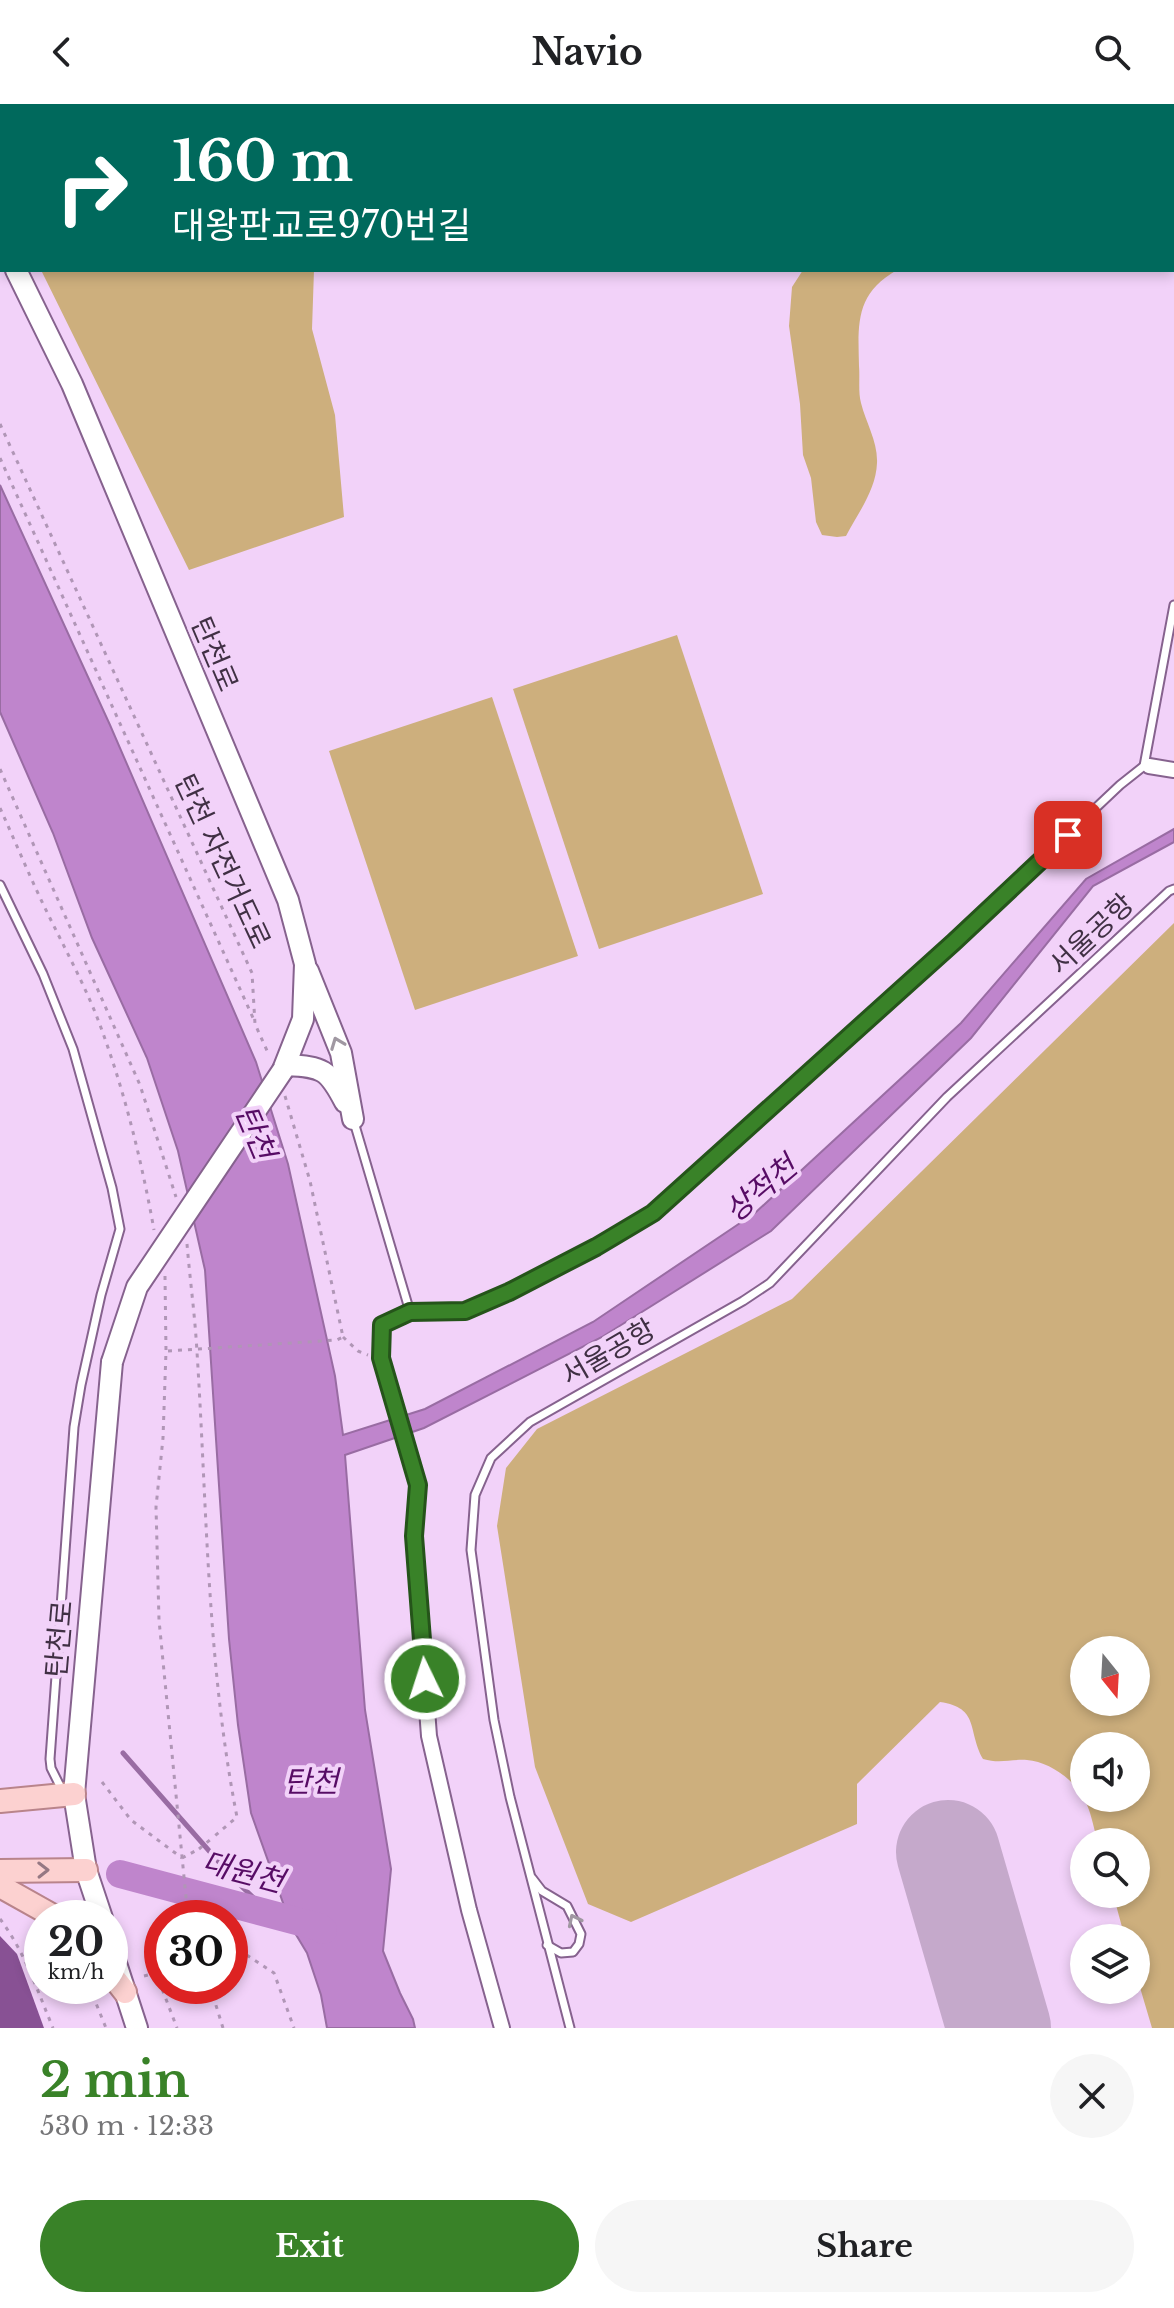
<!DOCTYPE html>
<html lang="en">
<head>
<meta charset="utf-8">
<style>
	body { margin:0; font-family:"Libre Baskerville","Noto Sans KR",serif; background:#f6f6f6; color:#202124; height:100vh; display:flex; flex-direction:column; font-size:30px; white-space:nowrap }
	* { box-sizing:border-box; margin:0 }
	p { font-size:26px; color:#757577 }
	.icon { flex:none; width:44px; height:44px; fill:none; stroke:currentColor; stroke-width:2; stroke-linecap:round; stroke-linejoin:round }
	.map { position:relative; height:1924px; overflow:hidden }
	.panel { display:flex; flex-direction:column; background:#fff; flex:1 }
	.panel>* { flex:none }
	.top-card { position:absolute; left:0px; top:0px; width:1174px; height:168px; box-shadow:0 4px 12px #0003; background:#00695c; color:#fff; overflow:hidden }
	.needle { width:52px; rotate:162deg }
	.fabs { position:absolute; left:1070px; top:1532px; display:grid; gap:16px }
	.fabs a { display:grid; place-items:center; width:80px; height:80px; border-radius:50%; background:#fff; box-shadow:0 4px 12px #0003; font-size:40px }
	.speed { position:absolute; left:24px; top:1796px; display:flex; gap:16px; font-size:40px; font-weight:700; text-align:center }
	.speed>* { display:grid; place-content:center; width:104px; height:104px; border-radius:50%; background:#fff; box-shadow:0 4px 12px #0003; line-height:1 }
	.speed small { font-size:20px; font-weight:400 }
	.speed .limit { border:12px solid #d22; background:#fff; color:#111 }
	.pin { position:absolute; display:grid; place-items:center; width:68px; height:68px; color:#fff; margin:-34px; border-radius:16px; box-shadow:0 4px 12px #0006 }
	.me { position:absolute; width:88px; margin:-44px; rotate:356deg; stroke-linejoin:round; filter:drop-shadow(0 0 6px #0008) }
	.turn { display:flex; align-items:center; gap:28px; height:168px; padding:0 40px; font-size:36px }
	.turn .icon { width:104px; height:104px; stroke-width:2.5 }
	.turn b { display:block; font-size:56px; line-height:68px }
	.round { display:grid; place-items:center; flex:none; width:84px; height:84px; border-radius:42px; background:#f6f6f6 }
	.summary { display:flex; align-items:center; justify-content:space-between; height:136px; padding:0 40px }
	h1 { font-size:48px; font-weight:700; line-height:60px; color:#398228 }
	.cta { display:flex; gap:16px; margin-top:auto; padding:16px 40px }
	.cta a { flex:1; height:92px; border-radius:48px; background:#398228; color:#fff; font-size:32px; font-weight:700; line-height:92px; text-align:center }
	.cta a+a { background:#f6f6f6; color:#202124 }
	header { display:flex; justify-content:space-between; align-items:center; height:104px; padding:0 40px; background:#fff; font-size:36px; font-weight:700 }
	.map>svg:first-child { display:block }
	.green { fill:#cdaf7d; fill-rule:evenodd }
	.water { fill:#bf85cc; stroke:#996ca3; stroke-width:2 }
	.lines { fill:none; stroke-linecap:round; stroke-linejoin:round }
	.stream { stroke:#996ca3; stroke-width:5 }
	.river { stroke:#bf85cc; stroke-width:28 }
	.runway { stroke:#c5a9cb; stroke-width:104 }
	.building { fill:#885194 }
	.lane-casing { stroke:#86628e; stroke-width:11 }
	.street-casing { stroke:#86628e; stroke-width:18 }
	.secondary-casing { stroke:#86628e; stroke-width:24 }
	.primary-casing { stroke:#b9848b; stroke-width:26 }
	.path { stroke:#b096b6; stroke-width:3; stroke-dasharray:4 6; stroke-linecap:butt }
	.lane { stroke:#fff; stroke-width:7 }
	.street { stroke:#fff; stroke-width:14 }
	.secondary { stroke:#fff; stroke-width:20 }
	.primary { stroke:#fcd1d0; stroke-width:22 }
	.secondary-bridge-casing { stroke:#86628e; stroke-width:24; stroke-linecap:butt }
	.path-bridge { stroke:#b096b6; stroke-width:3; stroke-dasharray:4 6; stroke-linecap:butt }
	.secondary-bridge { stroke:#fff; stroke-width:20 }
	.oneway { stroke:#a098a2 }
	.oneway2 { stroke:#957883 }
	.route-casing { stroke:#25541a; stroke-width:20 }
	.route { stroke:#398228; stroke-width:14 }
	.labels { text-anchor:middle; stroke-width:8; stroke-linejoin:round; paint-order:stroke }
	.street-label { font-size:28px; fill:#403044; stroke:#f2d2f9 }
	.water-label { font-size:30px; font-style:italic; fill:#570c65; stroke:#f2d2f9 }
</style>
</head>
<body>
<header><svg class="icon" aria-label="back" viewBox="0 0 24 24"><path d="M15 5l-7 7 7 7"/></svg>Navio<svg class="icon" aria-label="search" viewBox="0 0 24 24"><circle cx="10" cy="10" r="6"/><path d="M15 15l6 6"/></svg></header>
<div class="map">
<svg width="1174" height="1924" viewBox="0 0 1174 1924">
	<rect width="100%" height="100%" fill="#f2d2f9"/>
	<!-- green -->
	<g class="green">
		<path d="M0,0H266L267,2H2V83L0,79Z"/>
		<path d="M41,166H314L312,225L335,311L344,413L189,466Z"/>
		<path d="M803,166H897C855,190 858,220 859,262C860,274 858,288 861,299C866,319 878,338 877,359C876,386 858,409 846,432L837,433L822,431L816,418L811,374L803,351L800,300L789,222L792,183Z"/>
		<path d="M677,531L763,790L599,845L513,585Z"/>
		<path d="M492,593L578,852L415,906L329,647Z"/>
		<path d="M1174,819V1924H1152L1136,1870V1834H1125L1113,1790H1136V1738H1098C1094,1726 1092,1712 1087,1701C1078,1678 1051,1658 1027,1656C1011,1655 1000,1660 983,1655C967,1626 980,1604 940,1598L857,1680V1720L631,1818L588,1800L535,1663L497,1422L506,1364L537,1325L792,1195ZM1136,1546V1598H1084V1546ZM1136,1642V1694H1084V1642Z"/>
	</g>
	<!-- water -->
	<path class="water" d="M0,381L110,621L256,958L288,1060L335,1272L343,1331L425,1305L593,1218L755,1109L961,919L1086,775L1174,725V738L1093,782L971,934L771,1127L602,1233L424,1324L345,1351L365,1606L391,1765L383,1847L400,1889L413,1915L415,1924H327L321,1891L307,1849L292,1824L251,1709L238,1621L229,1535L205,1166L178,1047L147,954L92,834L53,729L0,608Z"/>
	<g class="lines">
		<!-- stream -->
		<path class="stream" d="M123,1649L233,1774L268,1808"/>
		<!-- river -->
		<path class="river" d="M120,1770L319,1823L323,1826"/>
		<!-- runway -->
		<path class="runway" d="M948,1748L999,1924"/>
	</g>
	<!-- building -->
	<path class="building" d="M0,1832L17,1850L44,1924H0Z"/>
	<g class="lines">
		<defs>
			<g id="lane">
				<path d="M1144,662L1174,501"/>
				<path d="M0,781L43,870L73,945L112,1084L120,1125L101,1191L81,1281L74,1323L50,1655L51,1664L63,1688"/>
				<path d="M354,1018L410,1208L465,1207L509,1188L596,1143L653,1109L954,838L1120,681L1144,662H1149"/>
				<path d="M532,1774L542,1787L567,1802L581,1830L579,1840L573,1848L561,1849L547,1841"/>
				<path d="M570,1924L510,1693L494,1616L471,1446L475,1391L491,1354L530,1318L743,1197L770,1179L947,993L1169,787L1174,785"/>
			</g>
			<g id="street">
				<path d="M1149,662L1174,666"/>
				<path d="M410,1208L382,1221L381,1254L418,1381L414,1432L429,1632L469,1806L502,1924"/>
			</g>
			<g id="secondary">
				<path d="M0,133L2,137"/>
				<path d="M16,166L72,280L288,796L305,860L303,915L283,966"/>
				<path d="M308,867L341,949L353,1015"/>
				<path d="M287,961C323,963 328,965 345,998"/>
				<path d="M102,1814L86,1766L74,1690L112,1258"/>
				<path d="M110,1841L137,1924"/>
			</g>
			<g id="primary">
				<path d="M0,1697L74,1690"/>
				<path d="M0,1767L86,1766"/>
				<path d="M0,1782L57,1814"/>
				<path d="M110,1869L125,1888"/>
			</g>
		</defs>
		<!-- lane casing -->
		<use href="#lane" class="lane-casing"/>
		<!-- street casing -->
		<use href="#street" class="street-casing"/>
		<!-- secondary casing -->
		<use href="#secondary" class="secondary-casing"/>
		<!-- primary casing -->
		<use href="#primary" class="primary-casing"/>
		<!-- path -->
		<g class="path">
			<path d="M0,320L252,869L255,920L269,951"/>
			<path d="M0,354L254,916"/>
			<path d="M0,665L140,981L176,1093"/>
			<path d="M0,704C15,737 29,771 45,804C62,839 80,872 95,908C122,977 141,1053 154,1126"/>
			<path d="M285,992L310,1077L343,1233"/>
			<path d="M187,1140C190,1176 195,1212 197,1248C207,1404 207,1560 237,1713L211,1735"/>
			<path d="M165,1172L166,1247L163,1334L156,1403L159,1516L188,1814"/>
			<path d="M343,1233L358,1247L368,1251"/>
			<path d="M168,1247L337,1236L343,1233"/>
			<path d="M102,1678L131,1716L182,1754"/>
			<path d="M182,1754L199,1745"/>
			<path d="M0,1815C25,1848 37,1886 53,1924"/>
			<path d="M230,1840L274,1869L294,1924"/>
			<path d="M144,1872L156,1869L177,1924"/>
			<path d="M89,1882L106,1924"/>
			<path d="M210,1882L223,1924"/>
		</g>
		<!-- lane -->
		<use href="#lane" class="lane"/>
		<!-- street -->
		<use href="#street" class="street"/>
		<!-- secondary -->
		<use href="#secondary" class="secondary"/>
		<!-- primary -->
		<use href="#primary" class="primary"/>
		<defs>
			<path id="secondary-bridge" d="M112,1258L137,1183L283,966"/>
		</defs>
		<!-- secondary-bridge casing -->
		<use href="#secondary-bridge" class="secondary-bridge-casing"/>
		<!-- path-bridge -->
		<path class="path-bridge" d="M199,1745L211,1735"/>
		<!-- secondary-bridge -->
		<use href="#secondary-bridge" class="secondary-bridge"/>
	</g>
	<!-- one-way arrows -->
	<defs><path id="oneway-chevron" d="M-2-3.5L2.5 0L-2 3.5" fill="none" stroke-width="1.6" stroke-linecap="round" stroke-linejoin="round" transform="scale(2)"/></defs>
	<g class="oneway">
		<use href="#oneway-chevron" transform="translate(337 939) rotate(-111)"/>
		<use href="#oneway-chevron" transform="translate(574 1816) rotate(-116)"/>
	</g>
	<use class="oneway2" href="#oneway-chevron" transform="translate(43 1766) rotate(-1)"/>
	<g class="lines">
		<defs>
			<path id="route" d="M425,1575L414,1432L418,1381L381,1254L382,1221L410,1208L465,1207L509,1188L596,1143L653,1109L954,838L1068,731"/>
		</defs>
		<!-- route casing -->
		<use href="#route" class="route-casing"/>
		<!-- route -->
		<use href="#route" class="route"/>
	</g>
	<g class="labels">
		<!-- street labels -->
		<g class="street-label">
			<text transform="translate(215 550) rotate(67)" y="10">탄천로</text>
			<text transform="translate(223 757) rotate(65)" y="10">탄천 자전거도로</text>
			<text transform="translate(1091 830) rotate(-43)" y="10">서울공항</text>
			<text transform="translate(608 1248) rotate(-30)" y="10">서울공항</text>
			<text transform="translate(59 1535) rotate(-85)" y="10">탄천로</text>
		</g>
		<!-- water labels -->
		<g class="water-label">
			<text transform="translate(255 1028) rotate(67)" y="10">탄천</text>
			<text transform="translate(761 1085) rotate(-40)" y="10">상적천</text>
			<text x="311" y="1688">탄천</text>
			<text transform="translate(243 1768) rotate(15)" y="10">대원천</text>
		</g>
	</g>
</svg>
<div class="fabs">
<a><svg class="needle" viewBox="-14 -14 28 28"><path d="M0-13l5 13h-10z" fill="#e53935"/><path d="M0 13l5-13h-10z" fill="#757577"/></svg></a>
<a><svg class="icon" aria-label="sound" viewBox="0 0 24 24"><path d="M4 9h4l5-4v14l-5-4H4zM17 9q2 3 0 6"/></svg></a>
<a><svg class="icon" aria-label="search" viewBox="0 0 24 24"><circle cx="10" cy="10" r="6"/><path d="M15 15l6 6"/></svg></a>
<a><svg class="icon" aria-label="layers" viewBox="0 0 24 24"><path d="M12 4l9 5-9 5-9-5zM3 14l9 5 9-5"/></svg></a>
</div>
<div class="speed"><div>20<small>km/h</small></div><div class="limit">30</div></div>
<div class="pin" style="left:1068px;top:731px;background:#d93025"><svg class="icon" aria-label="arrive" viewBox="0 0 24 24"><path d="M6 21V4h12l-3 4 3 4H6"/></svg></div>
<svg class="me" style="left:425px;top:1575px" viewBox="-20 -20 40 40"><circle r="17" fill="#398228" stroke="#fff" stroke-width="3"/><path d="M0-11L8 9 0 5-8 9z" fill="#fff"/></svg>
<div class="top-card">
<div class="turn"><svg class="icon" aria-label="right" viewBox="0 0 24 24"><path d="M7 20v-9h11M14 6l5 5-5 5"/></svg><div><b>160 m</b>대왕판교로970번길</div></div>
</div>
</div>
<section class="panel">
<div class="summary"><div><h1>2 min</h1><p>530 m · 12:33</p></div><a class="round"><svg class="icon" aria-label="close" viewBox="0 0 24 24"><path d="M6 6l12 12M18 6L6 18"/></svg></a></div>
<div class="cta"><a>Exit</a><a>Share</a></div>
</section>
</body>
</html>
